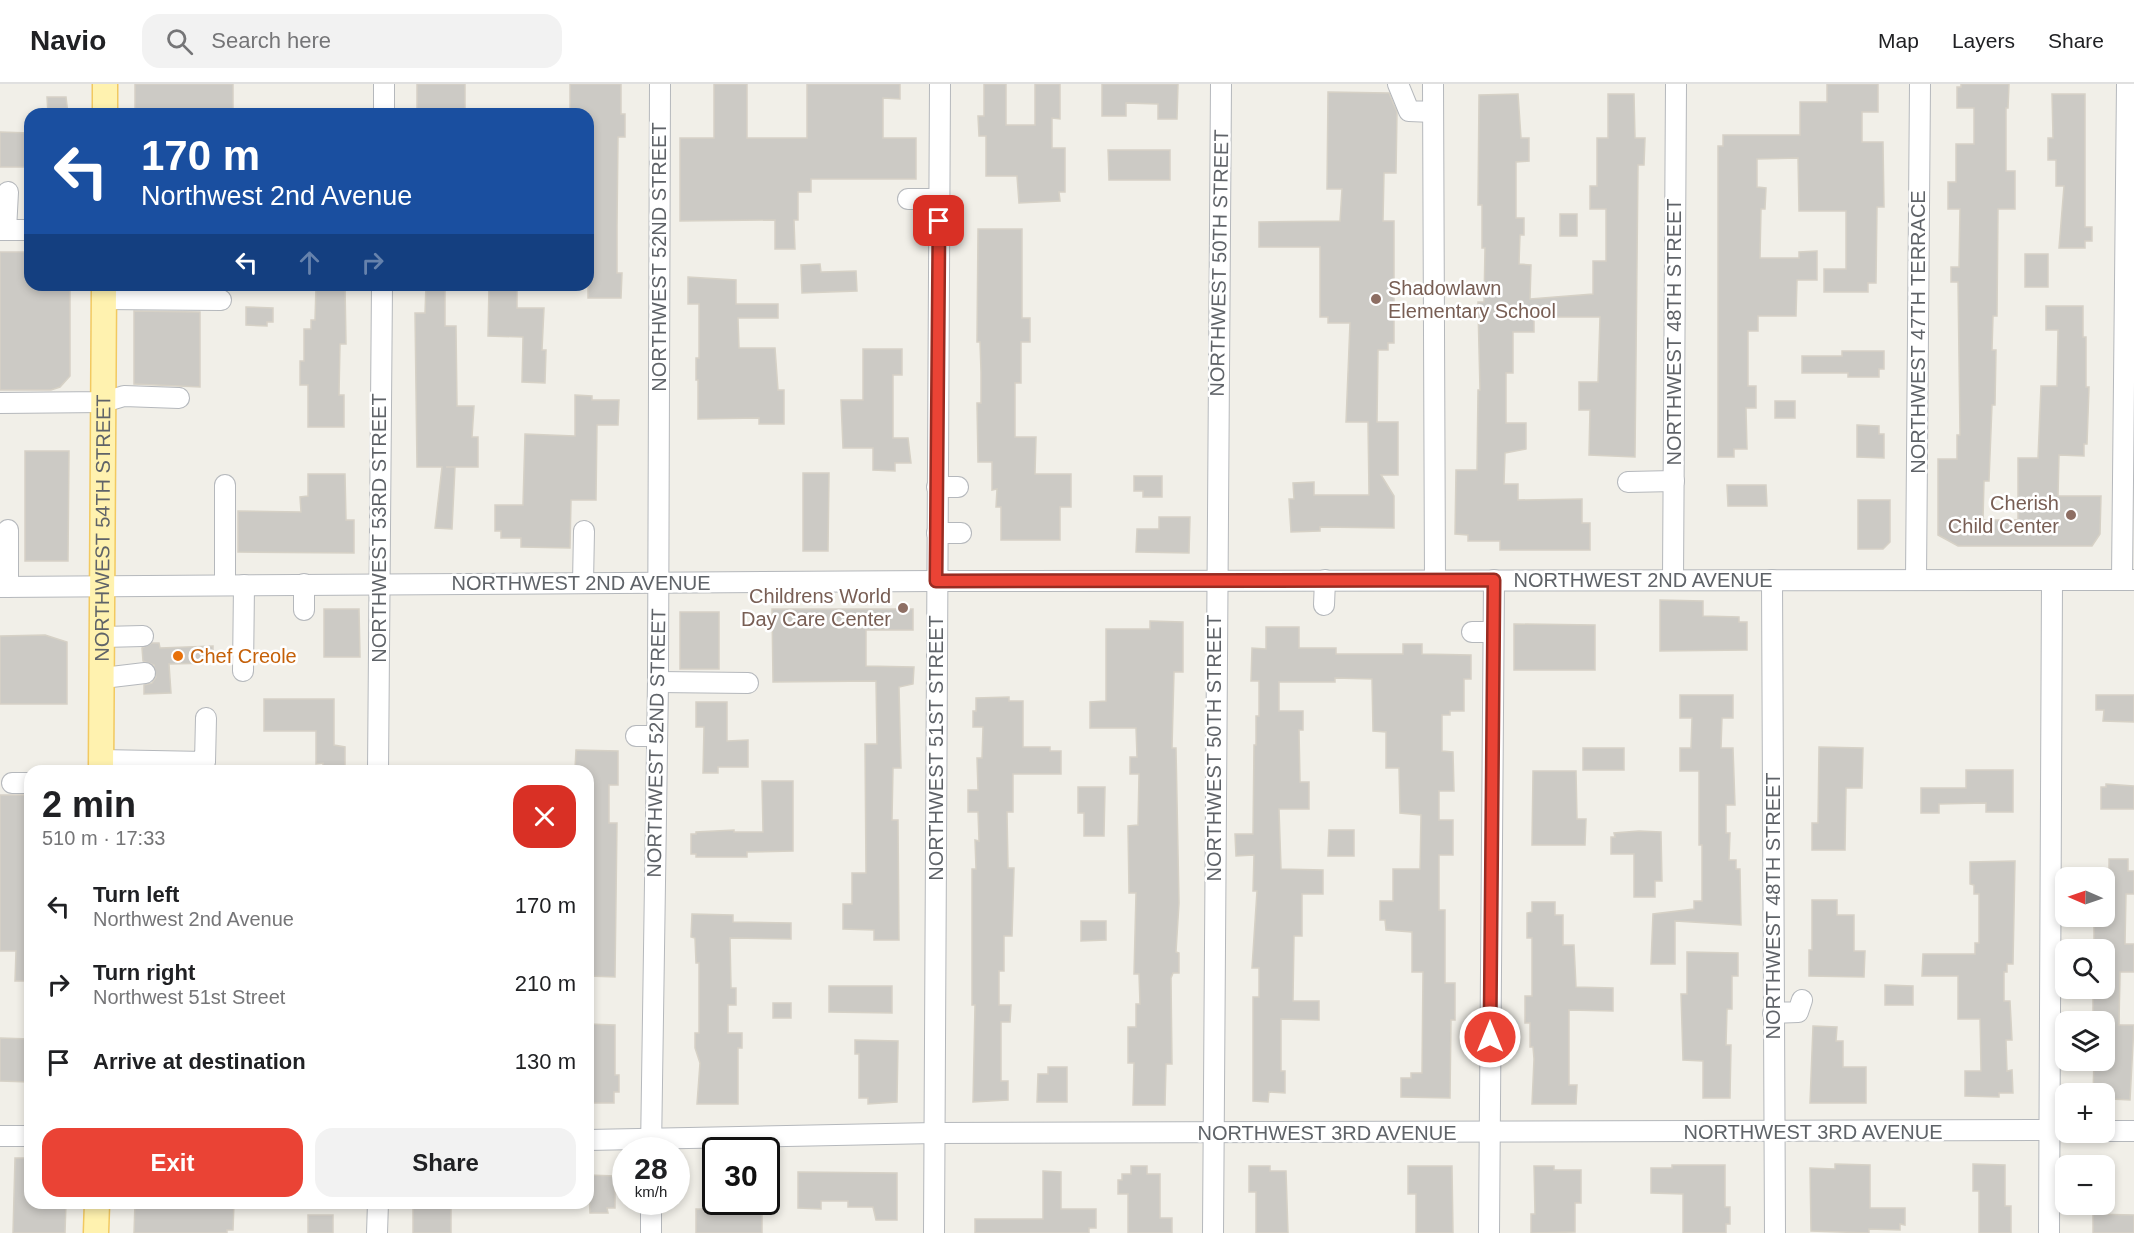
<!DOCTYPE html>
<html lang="en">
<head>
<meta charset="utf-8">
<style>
	body { margin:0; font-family:Arial,sans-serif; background:#f2f2f2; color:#202124; height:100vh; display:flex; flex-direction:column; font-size:22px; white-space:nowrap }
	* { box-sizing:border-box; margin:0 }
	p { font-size:20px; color:#757577 }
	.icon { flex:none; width:33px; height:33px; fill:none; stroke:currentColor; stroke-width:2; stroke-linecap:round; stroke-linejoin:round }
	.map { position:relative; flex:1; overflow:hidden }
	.details { position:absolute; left:24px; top:681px; width:570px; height:444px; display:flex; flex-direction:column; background:#fff; border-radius:18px; box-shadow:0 3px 9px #0003 }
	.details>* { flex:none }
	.top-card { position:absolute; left:24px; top:24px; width:570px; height:183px; border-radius:18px; box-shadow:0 3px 9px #0003; background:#1a4fa0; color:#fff; overflow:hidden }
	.needle { width:39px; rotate:272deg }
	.tools { position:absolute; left:2055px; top:783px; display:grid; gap:12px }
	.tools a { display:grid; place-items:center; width:60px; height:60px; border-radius:12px; background:#fff; box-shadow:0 3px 9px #0003; font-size:30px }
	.speed { position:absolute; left:612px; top:1053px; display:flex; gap:12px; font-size:30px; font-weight:700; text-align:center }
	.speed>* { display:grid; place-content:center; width:78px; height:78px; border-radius:50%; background:#fff; box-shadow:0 3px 9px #0003; line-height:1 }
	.speed small { font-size:15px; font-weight:400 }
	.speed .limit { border:3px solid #111; border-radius:9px; background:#fff; color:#111 }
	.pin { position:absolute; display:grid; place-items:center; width:51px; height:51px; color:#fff; margin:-26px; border-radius:12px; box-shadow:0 3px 9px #0006 }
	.me { position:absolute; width:66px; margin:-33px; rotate:0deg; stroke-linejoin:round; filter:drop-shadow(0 0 4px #0008) }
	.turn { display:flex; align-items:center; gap:21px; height:126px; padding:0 18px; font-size:27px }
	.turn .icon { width:78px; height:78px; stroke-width:2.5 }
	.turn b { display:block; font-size:42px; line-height:51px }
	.lanes { display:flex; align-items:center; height:57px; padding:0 18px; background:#0003; justify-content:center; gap:30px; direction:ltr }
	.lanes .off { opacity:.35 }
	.round { display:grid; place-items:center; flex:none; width:63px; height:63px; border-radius:18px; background:#f2f2f2 }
	.summary { display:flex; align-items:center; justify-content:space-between; height:102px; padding:0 18px }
	h1 { font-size:36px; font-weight:600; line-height:45px }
	.cta { display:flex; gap:12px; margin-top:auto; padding:12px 18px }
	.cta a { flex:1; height:69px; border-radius:18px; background:#ea4335; color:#fff; font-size:24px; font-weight:600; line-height:69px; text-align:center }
	.cta a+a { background:#f2f2f2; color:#202124 }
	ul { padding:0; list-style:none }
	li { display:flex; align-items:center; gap:18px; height:78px; padding:0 18px }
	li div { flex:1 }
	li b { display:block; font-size:22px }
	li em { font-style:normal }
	header { display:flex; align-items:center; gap:36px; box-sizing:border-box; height:84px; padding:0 30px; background:#fff; border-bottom:2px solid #e0e0e0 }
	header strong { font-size:28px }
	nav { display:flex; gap:33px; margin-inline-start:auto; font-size:21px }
	.search { width:420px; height:54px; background:#f2f2f2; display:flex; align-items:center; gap:15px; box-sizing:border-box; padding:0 21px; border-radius:18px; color:#757577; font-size:22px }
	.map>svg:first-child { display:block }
	.building { fill:#cccac5; stroke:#d6d1c6; stroke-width:1.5 }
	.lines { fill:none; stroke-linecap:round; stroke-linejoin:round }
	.minor-casing { stroke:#b5b8bc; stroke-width:22 }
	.major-casing { stroke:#f2c960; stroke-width:27 }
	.minor { stroke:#fff; stroke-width:20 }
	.major { stroke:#fff2af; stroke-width:24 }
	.route-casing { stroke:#982c22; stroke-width:15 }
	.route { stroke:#ea4335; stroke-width:10 }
	.education-dot { fill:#8d6e63; stroke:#fff; stroke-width:2 }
	.food-dot { fill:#e8710a; stroke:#fff; stroke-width:2 }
	.labels { text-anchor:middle; stroke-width:5; stroke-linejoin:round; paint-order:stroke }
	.street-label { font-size:20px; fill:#5f6368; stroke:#fff }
	.education-label { font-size:20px; fill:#785e54; stroke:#fff; text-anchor:end }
	.food-label { font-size:20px; fill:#c56008; stroke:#fff; text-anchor:start }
</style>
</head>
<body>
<header>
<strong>Navio</strong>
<div class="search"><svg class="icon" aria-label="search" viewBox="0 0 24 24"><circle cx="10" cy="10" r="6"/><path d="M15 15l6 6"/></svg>Search here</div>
<nav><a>Map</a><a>Layers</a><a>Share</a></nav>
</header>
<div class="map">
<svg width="2134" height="1149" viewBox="0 0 2134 1149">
	<rect width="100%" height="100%" fill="#f1efe8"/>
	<!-- building -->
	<g class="building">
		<rect x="135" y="0" width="98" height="30"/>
		<rect x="417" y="0" width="48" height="30"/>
		<path d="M570,0H621V30H625V53H618L617,142V189H622L621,214H588V161H593V132H588V30H570Z"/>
		<path d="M714,0H747V54H807V0H900V15L883,14V54H916V95H811V108H798V136H794L795,165H775V136L680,137V54H714Z"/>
		<path d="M984,0H1006V41H1035V0H1060V35L1052,34V64H1065V108H1059L1060,117L1019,119L1017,92H986V52H979L978,32H984Z"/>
		<path d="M1102,0H1178L1177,35H1158V20L1126,19V32H1102Z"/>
		<path d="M1827,0H1878V28H1862V58H1883L1884,123H1877L1876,199H1868V208H1824V185H1846V127H1799L1798,74L1757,75V103L1766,104L1765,125H1761L1760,174H1799V168L1817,167V196H1797L1796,232H1758V247H1748V302H1756V324H1746L1747,365H1734V373H1718V62H1723V51H1800V18H1827Z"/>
		<path d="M1961,0H2009L2008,24H2006V87H2015V125H1998L1997,232H1993L1992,266H1996L1995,321H1992L1989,397H1984L1983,436H2018V374H2038L2041,302H2057L2058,246H2046V222H2083V253H2086V303H2089L2087,360H2084V372L2059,371L2058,412H2101L2100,450L2092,462H1958L1938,451V375H1957V351H1960L1958,198H1951V183H1959L1960,125H1948V98H1956V60H1974V24H1957V3H1961Z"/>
		<path d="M1328,8L1389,9L1397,28L1396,89H1384L1383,137H1394V259H1388V266H1378L1377,338H1398V391H1381L1394,412V444L1320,443V447L1291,448L1289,415H1294L1293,399L1314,398V411H1369L1368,338H1346L1350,239H1328V233H1320V163H1259V138L1340,137L1342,105H1327Z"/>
		<path d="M1518,10L1521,54H1529V77L1516,78V134H1524V151H1520L1519,180L1531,181L1530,215L1593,210V177H1606V125H1590V102H1597V54H1608V10H1634L1635,54H1645L1644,81H1638L1635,373L1589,371L1590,326H1579V298H1598L1600,233H1534V248H1513V289H1506V339H1526V365L1505,369L1504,400H1518V416L1582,415V439H1590V466H1500V457H1468V451L1455,450L1456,386H1477L1478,306H1480L1478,224V218H1484L1485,164H1482V121H1478L1479,11Z"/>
		<path d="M2052,10H2085V143H2092V157H2085V164H2059L2064,102H2056V76H2048V54H2053Z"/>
		<path d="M47,13H66L68,30H48Z"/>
		<path d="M0,48L30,49V83H0Z"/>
		<path d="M1108,66H1170V96H1109Z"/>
		<rect x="1560" y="130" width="17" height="22"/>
		<path d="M978,145H1022V234H1030V258H1021V299H1015V353H1036L1035,390H1071V423H1060V456H1001V423H996L997,405L992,406V378H978L977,319H981V288L980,258H977Z"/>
		<path d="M0,168H30V201H70V292L60,303L51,306H0Z"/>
		<rect x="2025" y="170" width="23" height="33"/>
		<path d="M820,180L821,188L856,187L857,207L802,209L801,181Z"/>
		<path d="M688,193L736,196V220H778V234H738L739,264H775L778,306H784V340H759V334L698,335V296H696V274H699V220H688Z"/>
		<path d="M345,201L346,260H340L339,311H344V343H308V301H300V277H304V245H311V236H315L316,202Z"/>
		<path d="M426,201H445V242H456L457,322H474L472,353H478V383H446H455L452,445L435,444L442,383H417L415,229H425Z"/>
		<path d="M489,201H517V224H544L542,266H546L545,299L522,298L523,253L488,252Z"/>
		<path d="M246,223L273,224V238H267V242L246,241Z"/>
		<path d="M134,227L200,228V303L134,300Z"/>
		<path d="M863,265H902V291H893V354H908L911,379H895V387L873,386V364H843L841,316H863Z"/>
		<path d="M1842,267H1884V285H1879V293H1848V289H1802V272H1842Z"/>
		<path d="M575,311L592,312V316H619L618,341H597L596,416H571L570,464L521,463V454H501V447H495V421H523L525,350L575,352Z"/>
		<rect x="1775" y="317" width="20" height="17"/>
		<path d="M1857,341L1879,342V350H1884V374L1857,373Z"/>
		<path d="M25,367H69L68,477H25Z"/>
		<path d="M803,389H829L828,467H803Z"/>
		<path d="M308,390H345L346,436H354V469L238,468V427L301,428L300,413L308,412Z"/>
		<path d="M1134,392H1162V413H1143V407H1134Z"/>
		<path d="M1727,401H1766L1767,422H1728Z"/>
		<path d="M1858,416H1890V458L1883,465H1858Z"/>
		<path d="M1159,433H1190L1189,469L1136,468L1137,445H1159Z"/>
		<path d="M1660,516L1703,517V532L1739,533V538H1747V566L1660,567Z"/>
		<path d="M324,525H359L360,573H324Z"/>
		<path d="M772,525H913V546H866V582L914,583L913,600L899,603L901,684H893L892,736H898L899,856H874V846L843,845V820H852V789H866L865,660H877L876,597L773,598Z"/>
		<rect x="680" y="528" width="39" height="57"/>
		<path d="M1150,537L1183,538V588H1174L1172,664H1176L1179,819L1176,868L1179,869V889H1173L1171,894L1172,980H1166L1165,1021H1133L1134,979H1128V943H1136V920H1140L1139,890H1134L1136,809H1129L1128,742L1138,741L1139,690H1130V673H1137L1136,644H1090V618L1106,617V545H1150Z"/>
		<path d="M1514,540L1595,541V586H1514Z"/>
		<path d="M1266,543H1299V564H1336V570H1403V560H1422V570L1471,571V595H1464V627H1450V631H1442V667L1453,668L1454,707H1439V736H1453V771H1439V826H1445V899H1455V936H1451L1450,1014L1401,1013V994H1411V989H1422L1423,888H1412V848L1386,846L1385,836H1380V817H1393V785H1420L1421,731L1400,729L1399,684H1386V648L1373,647L1372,595L1335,594V598H1279V627H1303V646H1299L1300,698H1309V725H1279L1281,785L1323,786V810H1302V852H1294L1293,917H1319V936L1281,935V987H1285V1009L1269,1008L1268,1018L1253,1017V913H1259V884H1252L1257,807H1253L1254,771L1236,772L1235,750H1253L1254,661H1256V632H1259V597H1251L1252,564L1266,565Z"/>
		<path d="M45,551L67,558V620H0V552Z"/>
		<path d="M152,559H159L160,564L213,562V579L169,580L171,609L144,610V601L152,599L156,593L154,581L143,577L142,564Z"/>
		<path d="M1680,611H1733V634H1722L1721,664H1733L1735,721H1726V749H1730L1729,776H1736V785H1740L1741,841L1675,837V880H1651L1653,830L1694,825V817H1702V761H1699V687H1680V664H1691L1692,634H1680Z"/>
		<path d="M2096,611H2134V638L2103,637L2104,626H2096Z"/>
		<path d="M1009,613V617H1023V663H1050V667H1061V690H1013V728H1007L1008,784H1014L1012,852H1004V887H999V921H1011L1010,938H1001V997H1008V1016L973,1018L975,921H972V785H976L975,756L979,757L978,728H968V706H978L977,674H982L983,643H973V627H976V614Z"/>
		<path d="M264,615H334V661L345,663V687H323V679L316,680V647H264Z"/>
		<path d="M696,618H727V657L748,656V683H718V689H703L704,643H696Z"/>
		<path d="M1819,663L1863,664L1862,704H1846L1845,766H1812V739H1818Z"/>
		<rect x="1583" y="664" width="41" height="22"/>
		<path d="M576,666L618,667V701H609V739H617L615,893L588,892V687L575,685Z"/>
		<path d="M1966,686H2013V728H1986V719L1939,720V729H1921V704H1966Z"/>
		<path d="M1533,687H1576L1577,735H1586L1585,761H1532Z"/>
		<path d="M762,697H793V767L747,768V773H696V770H691V750H696V748L734,746V748H763Z"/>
		<path d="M2106,700L2134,702V725H2101V703H2106Z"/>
		<path d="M1078,703H1105L1104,752H1084V729H1078Z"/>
		<path d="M0,711H30V897H15L16,867H0Z"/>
		<path d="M1329,746H1354V772H1328Z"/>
		<path d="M1639,747L1661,748L1662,797H1655V813H1634V770H1611V753H1615L1614,749Z"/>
		<path d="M2109,775H2128V787H2134V810H2126L2125,860H2134V888H2120L2119,941H2134L2130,1016L2111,1015V1011L2093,1010L2094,976H2104V933H2093V904H2104V866H2094V832H2104V787H2109Z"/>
		<path d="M2015,777L2013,880H2007V888H2004V917H2010L2012,956H2006L2007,987L2012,986L2013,1009H1999V1013L1965,1012V987H1981L1980,935H1958V892H1922L1923,870H1975V859H1979V810H1974V801L1970,800V778Z"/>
		<path d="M1812,816H1837V831H1854V867H1865L1864,893L1809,892V866H1812Z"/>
		<path d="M1532,818H1555V831H1563V861H1574L1576,903L1613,904V927L1569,926V1001H1577L1576,1020H1532L1534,975L1533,963H1530V939H1525V912H1532V854H1527V829L1532,828Z"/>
		<path d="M692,830L733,831V838L791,839V855L730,854L731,904H736V921H728V949H742V964H738V1020H697L700,979L695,964V949H699V879H696L695,854L691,853Z"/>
		<path d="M1081,837H1106V856L1081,857Z"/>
		<path d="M1687,868L1738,869V892H1732V925H1727L1726,961H1731L1730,1014H1703V977L1683,976L1681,910H1687Z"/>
		<path d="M1885,901L1913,902V921H1885Z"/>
		<path d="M829,902H892V929L829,928Z"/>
		<rect x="773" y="919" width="18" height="15"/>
		<path d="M588,940L615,941V991H619V1008H614V1019H591V1015H588Z"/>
		<path d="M1813,942L1837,943L1836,957H1843V983H1866V1019H1810Z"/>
		<path d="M0,954L30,955L28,998L0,997Z"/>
		<path d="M855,956L898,957L897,1018L868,1020V1014H859V970H855Z"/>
		<path d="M1048,983H1067V1018H1037L1038,990H1048Z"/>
		<path d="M15,1074H30V1119H66L65,1149H13Z"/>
		<path d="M1835,1080L1870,1081V1124H1905V1141L1900,1140V1146L1869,1145V1149L1811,1147L1810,1084L1835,1085Z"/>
		<path d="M1973,1080L2005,1081V1122H2011V1149H1979V1107H1973Z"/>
		<path d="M1672,1081H1725V1123H1730V1140H1726V1149H1683V1110L1651,1109V1084H1672Z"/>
		<path d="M1131,1082H1147V1090H1160V1134H1172V1149H1128V1110H1118V1096H1122V1090H1131Z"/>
		<path d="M1249,1082H1270V1087H1286L1288,1149H1256V1108H1249Z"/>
		<path d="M1408,1082H1452L1453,1149H1416V1110H1408Z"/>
		<path d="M1534,1082H1554V1086H1581V1119H1575V1148L1531,1149V1130H1535Z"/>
		<path d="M1043,1087L1061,1088V1125H1096V1144H1089V1149H975V1135H1043Z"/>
		<path d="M798,1088L897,1089V1136H876L873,1123H848V1117H821V1125L798,1124Z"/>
		<path d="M588,1091L615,1092V1124H607L608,1129H590Z"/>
		<path d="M135,1119H234L233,1146H227V1149H134Z"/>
		<rect x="413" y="1119" width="38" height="30"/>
		<path d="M696,1125L762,1126V1149H696Z"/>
		<path d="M2093,1130L2134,1131V1149H2093Z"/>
		<rect x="308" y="1131" width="25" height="18"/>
	</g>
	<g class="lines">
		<defs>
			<g id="minor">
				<path d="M1398,0L1409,27L1433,28"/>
				<path d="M1433,0L1435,496"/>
				<path d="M384,30V0"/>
				<path d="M908,115H939"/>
				<path d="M0,146H30"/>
				<path d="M6,146L8,108"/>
				<path d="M104,215L221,216"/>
				<path d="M0,319L104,318L124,312L179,314"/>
				<path d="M1628,398L1674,397"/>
				<path d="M937,403H958"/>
				<path d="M8,446V503"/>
				<path d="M937,449H961"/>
				<path d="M1673,496L1676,0"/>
				<path d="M1772,496L1775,1149"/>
				<path d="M1916,496L1920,0"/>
				<path d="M2122,496L2127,0"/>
				<path d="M583,499L584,447"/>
				<path d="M225,501V401"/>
				<path d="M0,503L936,497L2134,496"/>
				<path d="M1324,521L1325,496"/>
				<path d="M304,526V500"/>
				<path d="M1472,548H1492"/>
				<path d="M103,553L143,552"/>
				<path d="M243,587L244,501"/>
				<path d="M103,594L145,589"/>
				<path d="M658,598L748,599"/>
				<path d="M636,652H657"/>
				<path d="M101,676L205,678L206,634"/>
				<path d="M378,687L382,201"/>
				<path d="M12,699H30"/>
				<path d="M1773,929L1798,928L1802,916"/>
				<path d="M2104,1047H2134"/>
				<path d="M0,1052H30"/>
				<path d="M588,1056L935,1049L2066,1046"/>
				<path d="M651,1066L658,598L660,0"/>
				<path d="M377,1149L378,1119"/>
				<path d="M651,1149V1118"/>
				<path d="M934,1149L940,0"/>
				<path d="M1213,1149L1221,0"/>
				<path d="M1489,1149L1494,496"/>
				<path d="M2049,1149L2052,496"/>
			</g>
			<g id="major">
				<path d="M105,30V0"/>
				<path id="s1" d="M101,687L104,201"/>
				<path d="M96,1149L97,1119"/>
			</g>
		</defs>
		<!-- minor casing -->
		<use href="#minor" class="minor-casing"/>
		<!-- major casing -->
		<use href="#major" class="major-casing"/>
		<!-- minor -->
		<use href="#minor" class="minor"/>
		<!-- major -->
		<use href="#major" class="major"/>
	</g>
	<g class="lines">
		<defs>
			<path id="route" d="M939,137L936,497L1494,496L1490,953"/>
		</defs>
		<!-- route casing -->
		<use href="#route" class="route-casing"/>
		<!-- route -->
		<use href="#route" class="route"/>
	</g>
	<!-- markers -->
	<g class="education-dot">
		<circle cx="1376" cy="215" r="6"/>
		<circle cx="2071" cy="431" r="6"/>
		<circle cx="903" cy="524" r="6"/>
	</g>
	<circle class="food-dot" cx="178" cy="572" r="6"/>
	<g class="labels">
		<!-- street labels -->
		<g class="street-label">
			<text transform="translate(659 173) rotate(-90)" y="7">NORTHWEST 52ND STREET</text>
			<text transform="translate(1219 179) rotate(-89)" y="7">NORTHWEST 50TH STREET</text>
			<text transform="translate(1674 248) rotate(-90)" y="7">NORTHWEST 48TH STREET</text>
			<text transform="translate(1918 248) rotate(-90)" y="7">NORTHWEST 47TH TERRACE</text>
			<text dy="7" stroke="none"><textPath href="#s1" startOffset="243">NORTHWEST 54TH STREET</textPath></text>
			<text transform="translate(379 444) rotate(-90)" y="7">NORTHWEST 53RD STREET</text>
			<text x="1643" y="503">NORTHWEST 2ND AVENUE</text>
			<text x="581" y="506">NORTHWEST 2ND AVENUE</text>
			<text transform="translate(656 659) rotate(-89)" y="7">NORTHWEST 52ND STREET</text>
			<text transform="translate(936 664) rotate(-90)" y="7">NORTHWEST 51ST STREET</text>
			<text transform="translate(1214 664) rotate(-90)" y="7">NORTHWEST 50TH STREET</text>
			<text transform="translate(1773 822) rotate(-90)" y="7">NORTHWEST 48TH STREET</text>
			<text x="1813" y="1055">NORTHWEST 3RD AVENUE</text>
			<text x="1327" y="1056">NORTHWEST 3RD AVENUE</text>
		</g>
		<!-- education labels -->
		<g class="education-label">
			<text x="1388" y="211" text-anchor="start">Shadowlawn<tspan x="1388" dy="23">Elementary School</tspan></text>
			<text x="2059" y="426">Cherish<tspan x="2059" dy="23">Child Center</tspan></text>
			<text x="891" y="519">Childrens World<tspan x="891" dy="23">Day Care Center</tspan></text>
		</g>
		<!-- food labels -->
		<g class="food-label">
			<text x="190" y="579">Chef Creole</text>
		</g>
	</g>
</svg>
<div class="tools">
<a><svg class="needle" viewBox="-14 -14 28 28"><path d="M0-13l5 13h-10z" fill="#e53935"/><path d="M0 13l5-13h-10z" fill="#757577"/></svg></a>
<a><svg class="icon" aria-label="search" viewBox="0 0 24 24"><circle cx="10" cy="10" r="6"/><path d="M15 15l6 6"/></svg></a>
<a><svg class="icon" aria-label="layers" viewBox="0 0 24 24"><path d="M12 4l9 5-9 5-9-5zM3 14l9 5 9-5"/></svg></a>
<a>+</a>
<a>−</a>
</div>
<div class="speed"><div>28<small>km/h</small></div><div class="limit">30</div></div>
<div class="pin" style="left:939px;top:137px;background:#d93025"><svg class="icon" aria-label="arrive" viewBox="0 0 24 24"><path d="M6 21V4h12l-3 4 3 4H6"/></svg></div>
<svg class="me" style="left:1490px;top:953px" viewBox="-20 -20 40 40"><circle r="17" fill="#ea4335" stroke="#fff" stroke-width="3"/><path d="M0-11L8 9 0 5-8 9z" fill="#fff"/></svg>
<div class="top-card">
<div class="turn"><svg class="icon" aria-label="left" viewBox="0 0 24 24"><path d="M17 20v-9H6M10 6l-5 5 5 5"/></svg><div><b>170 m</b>Northwest 2nd Avenue</div></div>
<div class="lanes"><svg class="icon" aria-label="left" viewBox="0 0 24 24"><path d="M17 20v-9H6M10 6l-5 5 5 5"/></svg><svg class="icon off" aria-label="ahead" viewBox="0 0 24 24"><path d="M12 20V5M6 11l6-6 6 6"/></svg><svg class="icon off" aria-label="right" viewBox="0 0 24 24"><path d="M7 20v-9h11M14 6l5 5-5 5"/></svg></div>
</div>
<section class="details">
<div class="summary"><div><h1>2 min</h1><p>510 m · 17:33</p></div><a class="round" style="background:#d93025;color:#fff"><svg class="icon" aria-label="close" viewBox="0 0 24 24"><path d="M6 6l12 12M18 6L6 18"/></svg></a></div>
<ul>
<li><svg class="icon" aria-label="left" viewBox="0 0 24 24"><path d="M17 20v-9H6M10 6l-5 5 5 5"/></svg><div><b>Turn left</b><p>Northwest 2nd Avenue</p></div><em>170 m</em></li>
<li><svg class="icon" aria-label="right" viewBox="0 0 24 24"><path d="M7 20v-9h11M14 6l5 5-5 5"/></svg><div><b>Turn right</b><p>Northwest 51st Street</p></div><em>210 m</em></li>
<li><svg class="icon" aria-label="arrive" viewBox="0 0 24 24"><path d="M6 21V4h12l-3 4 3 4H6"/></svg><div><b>Arrive at destination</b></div><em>130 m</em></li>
</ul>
<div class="cta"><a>Exit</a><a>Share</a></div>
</section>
</div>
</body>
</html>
